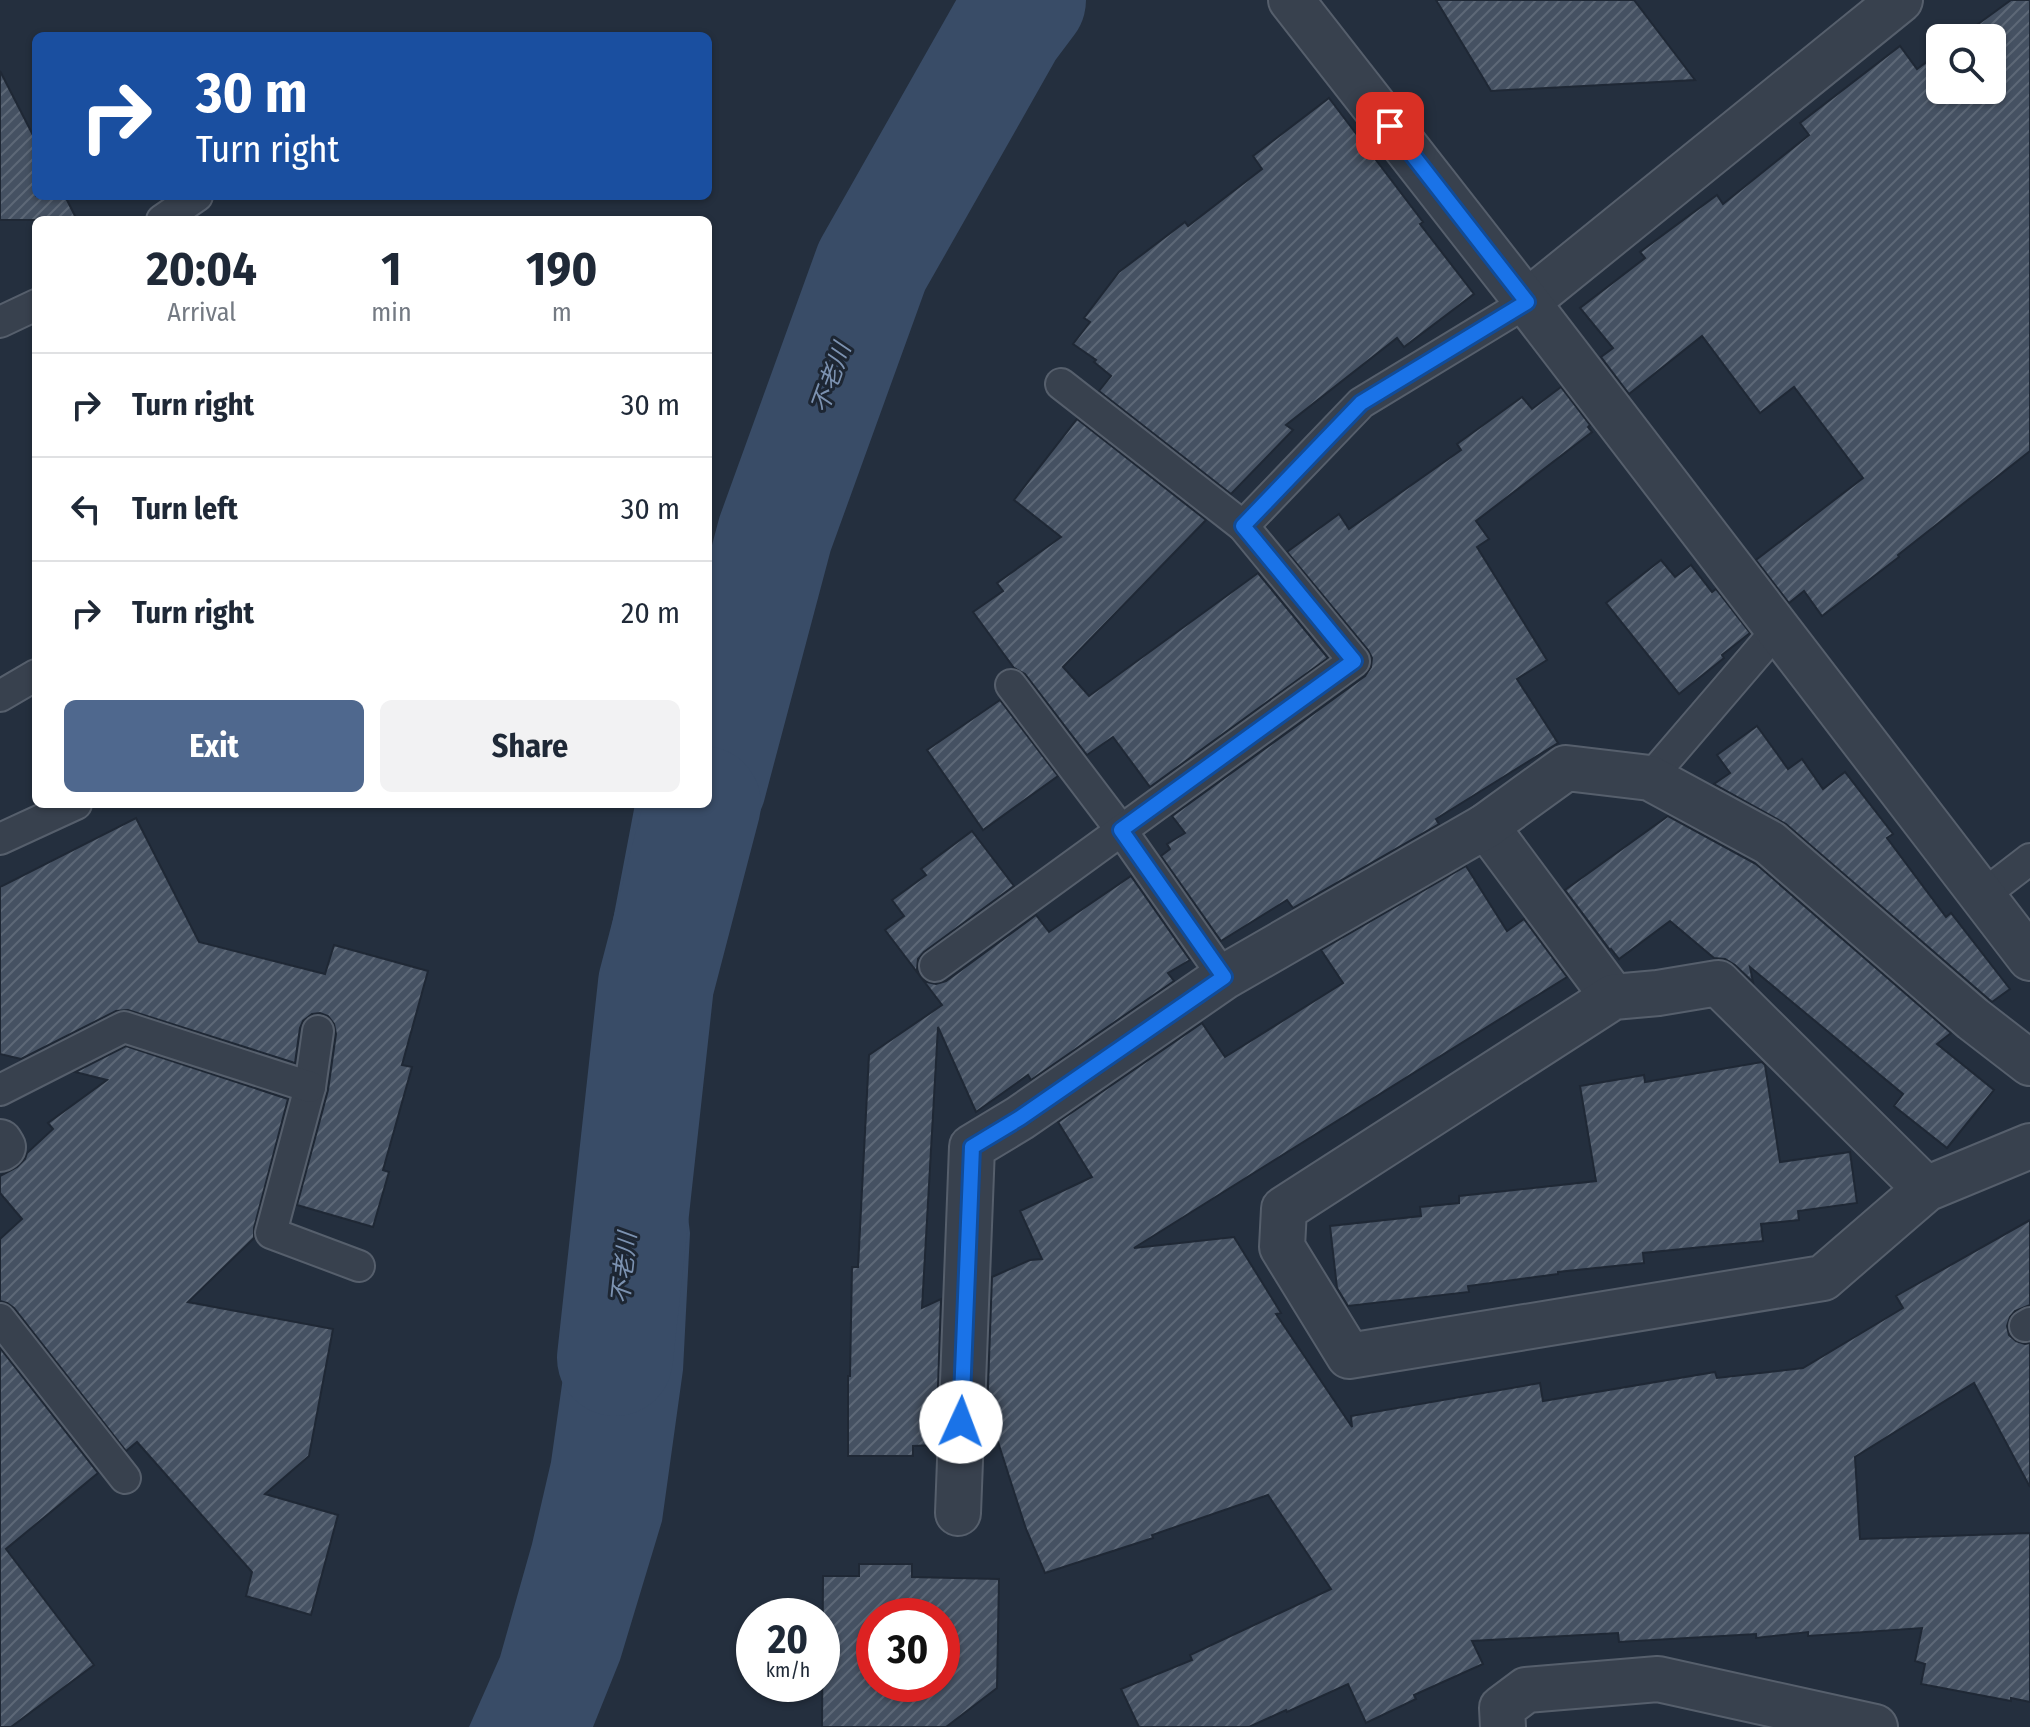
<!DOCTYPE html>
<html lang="en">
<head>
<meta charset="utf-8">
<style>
	body { margin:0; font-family:"Fira Sans Condensed","Noto Sans JP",sans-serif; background:#f2f2f3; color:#1f2937; height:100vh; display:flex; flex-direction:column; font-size:30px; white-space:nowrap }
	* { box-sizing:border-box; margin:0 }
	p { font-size:26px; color:#747a83 }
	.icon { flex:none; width:44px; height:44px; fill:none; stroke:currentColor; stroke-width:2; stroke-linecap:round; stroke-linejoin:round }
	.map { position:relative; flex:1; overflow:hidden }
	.sheet { position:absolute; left:32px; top:216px; width:680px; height:592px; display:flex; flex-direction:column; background:#fff; border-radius:12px; box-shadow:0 2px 6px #0004 }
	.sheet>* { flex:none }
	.banner { position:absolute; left:32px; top:32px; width:680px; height:168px; border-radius:12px; box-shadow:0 2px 6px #0004; background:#1a4fa0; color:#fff; overflow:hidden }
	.buttons { position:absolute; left:1926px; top:24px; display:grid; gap:16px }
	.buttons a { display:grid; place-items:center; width:80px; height:80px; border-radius:12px; background:#fff; box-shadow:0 2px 6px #0004; font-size:40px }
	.speed { position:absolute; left:736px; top:1598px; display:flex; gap:16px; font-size:40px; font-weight:700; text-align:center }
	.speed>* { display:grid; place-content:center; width:104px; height:104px; border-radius:50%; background:#fff; box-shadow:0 2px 6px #0004; line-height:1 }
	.speed small { font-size:20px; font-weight:400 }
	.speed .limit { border:12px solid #d22; background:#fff; color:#111 }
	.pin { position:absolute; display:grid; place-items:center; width:68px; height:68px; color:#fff; margin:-34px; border-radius:16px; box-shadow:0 4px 12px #0006 }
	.me { position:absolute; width:88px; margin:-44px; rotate:2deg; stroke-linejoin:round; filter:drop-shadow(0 0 6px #0008) }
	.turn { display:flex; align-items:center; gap:28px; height:168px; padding:0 32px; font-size:36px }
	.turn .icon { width:104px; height:104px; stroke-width:2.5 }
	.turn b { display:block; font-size:56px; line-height:68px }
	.eta { display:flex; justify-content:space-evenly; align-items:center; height:136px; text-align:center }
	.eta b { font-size:48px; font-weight:700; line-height:56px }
	.action { display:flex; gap:16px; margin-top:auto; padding:16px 32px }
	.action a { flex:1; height:92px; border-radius:12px; background:#4f688e; color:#fff; font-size:32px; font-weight:700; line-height:92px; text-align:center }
	.action a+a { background:#f2f2f3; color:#1f2937 }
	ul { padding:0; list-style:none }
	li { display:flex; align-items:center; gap:24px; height:104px; padding:0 32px; border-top:2px solid #e0e1e3 }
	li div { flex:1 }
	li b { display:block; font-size:30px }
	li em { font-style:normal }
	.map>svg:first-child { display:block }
	.water { fill:#394c67 }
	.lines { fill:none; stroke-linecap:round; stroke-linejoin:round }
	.river { stroke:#394c67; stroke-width:116 }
	.building { fill:url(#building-hatch); stroke:#1f2835; stroke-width:2; fill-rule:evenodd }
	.service-casing { stroke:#565f6c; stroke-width:34 }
	.minor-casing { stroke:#565f6c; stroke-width:48 }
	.tertiary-casing { stroke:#565f6c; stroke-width:48 }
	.service { stroke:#38414e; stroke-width:30 }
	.minor { stroke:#38414e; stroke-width:44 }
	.tertiary { stroke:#38414e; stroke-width:44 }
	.route-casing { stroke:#114b97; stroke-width:20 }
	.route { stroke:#1a73e8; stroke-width:14 }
	.labels { text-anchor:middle; stroke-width:6; stroke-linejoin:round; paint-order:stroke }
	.water-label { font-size:24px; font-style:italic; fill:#7c92b1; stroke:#1d2633 }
</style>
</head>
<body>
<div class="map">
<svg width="2030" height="1727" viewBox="0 0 2030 1727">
	<defs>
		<pattern id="building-hatch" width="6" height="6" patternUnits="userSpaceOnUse" patternTransform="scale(2)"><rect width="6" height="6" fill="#455162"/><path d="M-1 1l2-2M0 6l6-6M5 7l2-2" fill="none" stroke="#5d6877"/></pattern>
	</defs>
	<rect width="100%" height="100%" fill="#242f3e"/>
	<!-- water -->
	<path class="water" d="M635,804H667L652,935L638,1006L621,1049L613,1054C609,1102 605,1151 615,1198L639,1201L651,1212L643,1251L647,1269L666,1257L686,1200L690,1233L683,1370L662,1521L620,1660L593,1727H469L500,1657L532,1544L551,1462L570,1328L582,1213L592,1072L604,967Z"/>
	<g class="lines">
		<!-- river -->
		<g class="river">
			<path d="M708,786L775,534L872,266L1007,28L1028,0"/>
			<path d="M615,1358L656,984L703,804"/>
		</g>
	</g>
	<!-- building -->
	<g class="building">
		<path d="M1436,0H1634L1695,80L1491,91Z"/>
		<path d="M2011,0H2030V451L1898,555L1899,557L1822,616L1804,591L1789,603L1756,560L1863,478L1794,387L1760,413L1702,336L1629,394L1601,357L1613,348L1580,308L1645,258L1640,252L1717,195L1723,204L1809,135L1800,123L1900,46L1917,69L1940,52V90H1992V38H1959Z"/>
		<path d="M0,71L36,141V196H65L77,220H0Z"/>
		<path d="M1329,98L1423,222L1420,224L1474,294L1404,347L1397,338L1286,425L1293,430L1231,494L1099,391L1111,376L1094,362L1096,360L1073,344L1090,322L1084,318L1119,272L1185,222L1188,226L1262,169L1253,156Z"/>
		<path d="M1561,387L1590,425L1588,427L1592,432L1476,521L1489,539L1477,547L1547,660L1517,679L1558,743L1436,819L1439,824L1293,908L1287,900L1221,941L1161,856L1170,849L1167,844L1185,833L1172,816L1365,676L1371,667L1372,658L1368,650L1287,552L1339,514L1349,529L1461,450L1457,444L1522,397L1532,409Z"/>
		<path d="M1077,419L1206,520L1063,667L1089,696L1258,573L1328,658L1150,787L1113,737L1087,755L1025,674L1014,668L973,612L1003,591L997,583L1061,537L1014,500Z"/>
		<path d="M1661,560L1675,577L1691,565L1712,592L1716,589L1750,633L1722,655L1724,658L1679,694L1606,603Z"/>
		<path d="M1000,700L1058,776L983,830L927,750Z"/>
		<path d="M1757,726L1788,769L1802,759L1823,789L1845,772L1893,834L1887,838L1946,917L1951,913L2010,989L1992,1002L1786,824L1714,784L1730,773L1717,755Z"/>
		<path d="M1668,816L1756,864L1951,1033L1937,1044L1994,1090L1947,1148L1894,1106L1903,1094L1750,967L1753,982L1735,965L1725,959L1714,958L1670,921L1619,959L1611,949L1610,950L1565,890Z"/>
		<path d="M136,818L199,942L325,974L334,945L428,971L402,1065L412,1067L383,1170L389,1172L373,1227L297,1205L328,1090L336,1034L334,1024L328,1016L320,1013L312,1014L303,1021L300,1028L295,1063L128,1010L116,1011L21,1059L0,1054V887Z"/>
		<path d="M972,831L1014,886L924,952L918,959L917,969L921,977L927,982L936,984L946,981L1036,915L1049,932L1131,876L1190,960L1168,973L1174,981L1031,1080L1028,1075L976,1112L938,1027L922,1308L941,1299L936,1445L913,1446V1456H848V1376H850L852,1267H858L869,1055L942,1005L885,930L904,916L892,900L926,875L921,869Z"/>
		<path d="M1466,866L1507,931L1524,919L1567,977L1134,1248L1234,1237L1281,1313L1276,1314L1352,1427L1351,1416L1540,1383L1543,1401L1715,1372L1717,1378L1803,1368L1903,1308L1896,1296L2030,1220V1305L2015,1311L2010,1317L2007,1326L2009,1335L2016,1341L2025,1344L2030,1343V1487L1974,1383L1855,1457L1860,1539L2030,1533V1702L2011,1698V1701L1921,1684L1925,1664L1915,1661L1922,1628L1808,1636V1632L1756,1638V1634L1619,1642L1618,1633L1472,1641L1483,1664L1414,1695L1416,1699L1366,1723L1348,1684L1287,1712L1286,1710L1249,1727H1139L1121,1689L1192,1660L1190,1655L1331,1589L1268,1495L1152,1535L1153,1538L1045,1573L1026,1529L998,1442H986L992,1277L1030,1260L1042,1259L1020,1211L1092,1177L1058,1122L1202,1023L1225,1057L1343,983L1321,950Z"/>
		<path d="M126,1046L288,1099L254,1228V1238L188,1302L333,1329L309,1456L265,1494L338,1515L311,1615L246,1596L252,1572L137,1442L126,1451L14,1308L7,1303L0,1301V1239L22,1219L0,1193V1176L17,1167L25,1159L27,1153L53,1129L48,1123L107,1080L75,1072Z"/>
		<path d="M1762,1062L1765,1065L1780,1162L1850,1152L1857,1203L1798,1211L1799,1220L1761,1224L1763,1241L1643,1253L1644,1263L1558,1272V1274L1468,1286L1469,1292L1348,1306L1337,1288L1330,1226L1421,1216L1420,1207L1459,1203V1196L1596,1181L1580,1086L1644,1075L1645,1082Z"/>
		<path d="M0,1348L98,1473L6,1549L94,1665L11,1727H0Z"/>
		<path d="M859,1564H912V1577L999,1579L997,1688L946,1727H822L823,1576H859ZM874,1616H942V1684H874Z"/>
	</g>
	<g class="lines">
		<defs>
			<g id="service">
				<path d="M162,220L197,196"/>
				<path d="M0,322L36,305"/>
				<path d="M1243,526L1361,403L1527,302"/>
				<path d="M1011,685L1121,830L1224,977"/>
				<path d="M0,696L36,675"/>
				<path d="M1650,778L1777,630"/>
				<path d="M0,839L76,804"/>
				<path d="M1982,896L2030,859"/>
				<path d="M935,966L1354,661L1243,526L1061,384"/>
				<path d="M318,1031L310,1087L271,1233L359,1266"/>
				<path d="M0,1090L124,1027L310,1087"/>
				<path d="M0,1319L125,1478"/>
				<path d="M2025,1326L2030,1323"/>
			</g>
			<g id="minor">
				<path d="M1527,302L1900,0"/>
				<path d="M1486,826L1613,997"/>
				<path d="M0,1142L3,1147L0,1149"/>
				<path d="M1926,1189L1718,983L1658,993L1613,997L1284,1209L1282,1247L1349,1356L1823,1278L1926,1189L2030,1146"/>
				<path d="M958,1513L972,1147L1020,1118L1224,977L1486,826L1566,768L1650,778L1770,843L1973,1019L2030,1063"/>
				<path d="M1503,1727L1502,1708L1526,1690L1658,1679L1875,1727"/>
			</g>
			<path id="tertiary" d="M1291,0L1527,302L2030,958"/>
		</defs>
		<!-- service casing -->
		<use href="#service" class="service-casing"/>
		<!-- minor casing -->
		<use href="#minor" class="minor-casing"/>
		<!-- tertiary casing -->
		<use href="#tertiary" class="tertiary-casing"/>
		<!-- service -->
		<use href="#service" class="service"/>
		<!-- minor -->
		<use href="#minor" class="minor"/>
		<!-- tertiary -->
		<use href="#tertiary" class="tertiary"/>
	</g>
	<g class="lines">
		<defs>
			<path id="route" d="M961,1422L972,1147L1020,1118L1224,977L1121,830L1354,661L1243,526L1361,403L1527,302L1390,126"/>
		</defs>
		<!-- route casing -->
		<use href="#route" class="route-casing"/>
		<!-- route -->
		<use href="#route" class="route"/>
	</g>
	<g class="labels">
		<!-- water labels -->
		<g class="water-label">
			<text transform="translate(831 378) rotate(-70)" y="8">不老川</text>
			<text transform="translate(624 1268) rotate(-84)" y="8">不老川</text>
		</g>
	</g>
</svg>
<div class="buttons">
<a><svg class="icon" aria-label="search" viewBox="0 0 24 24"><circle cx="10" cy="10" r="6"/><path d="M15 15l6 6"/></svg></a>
</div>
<div class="speed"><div>20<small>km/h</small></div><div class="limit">30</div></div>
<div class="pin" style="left:1390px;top:126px;background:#d93025"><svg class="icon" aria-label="arrive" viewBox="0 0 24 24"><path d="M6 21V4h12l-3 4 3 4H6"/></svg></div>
<svg class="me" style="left:961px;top:1422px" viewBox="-20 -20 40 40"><circle r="19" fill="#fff"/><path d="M0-13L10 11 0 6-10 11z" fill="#1a73e8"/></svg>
<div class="banner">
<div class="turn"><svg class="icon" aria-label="right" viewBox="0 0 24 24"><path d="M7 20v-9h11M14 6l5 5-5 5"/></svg><div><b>30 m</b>Turn right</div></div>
</div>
<section class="sheet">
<div class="eta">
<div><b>20:04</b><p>Arrival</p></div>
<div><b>1</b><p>min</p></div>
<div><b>190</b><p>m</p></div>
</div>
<ul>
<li><svg class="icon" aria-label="right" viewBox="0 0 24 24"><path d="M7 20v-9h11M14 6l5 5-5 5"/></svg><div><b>Turn right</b></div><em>30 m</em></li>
<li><svg class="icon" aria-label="left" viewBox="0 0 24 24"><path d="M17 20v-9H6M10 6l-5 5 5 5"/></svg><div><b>Turn left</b></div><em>30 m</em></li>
<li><svg class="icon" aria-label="right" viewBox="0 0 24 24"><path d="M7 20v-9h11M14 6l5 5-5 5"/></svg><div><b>Turn right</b></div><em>20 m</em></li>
</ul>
<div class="action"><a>Exit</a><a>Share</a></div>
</section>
</div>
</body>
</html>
